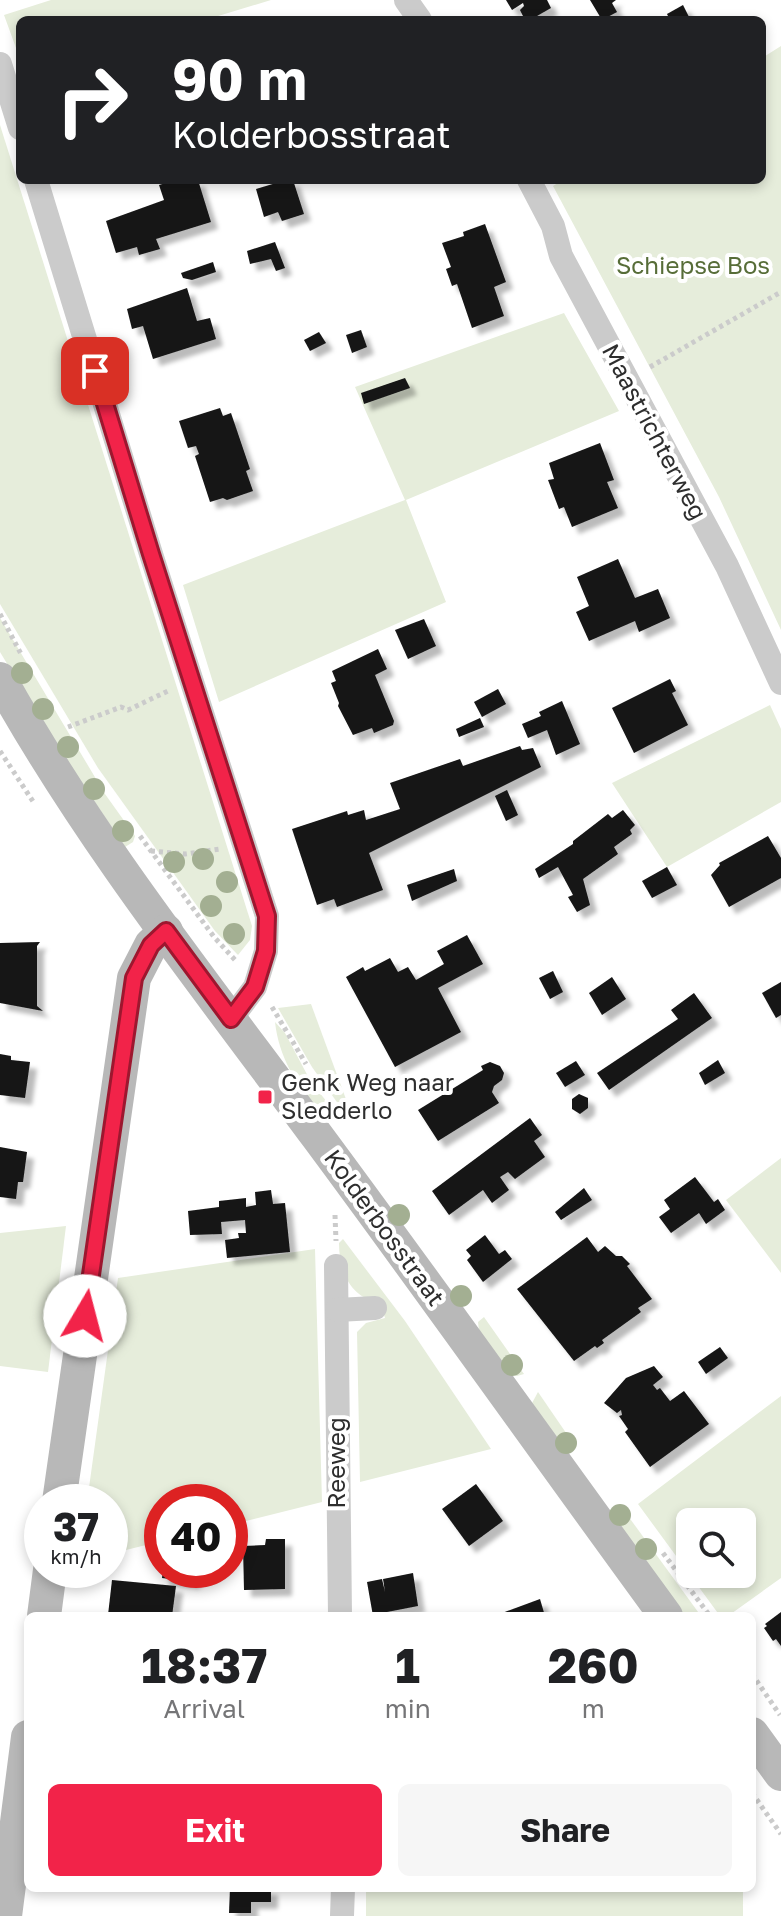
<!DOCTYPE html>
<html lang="en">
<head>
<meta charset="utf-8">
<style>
	body { margin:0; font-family:"Golos Text",sans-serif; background:#f6f6f6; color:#202124; height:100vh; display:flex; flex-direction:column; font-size:30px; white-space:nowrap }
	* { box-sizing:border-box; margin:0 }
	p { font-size:26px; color:#757577 }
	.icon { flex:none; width:44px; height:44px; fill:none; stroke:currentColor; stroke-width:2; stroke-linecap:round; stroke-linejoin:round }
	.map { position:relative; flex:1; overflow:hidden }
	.drawer { position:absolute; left:24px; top:1612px; width:732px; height:280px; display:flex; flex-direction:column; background:#fff; border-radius:12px; box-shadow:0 4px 12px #0003 }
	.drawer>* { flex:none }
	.banner { position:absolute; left:16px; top:16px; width:750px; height:168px; border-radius:12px; box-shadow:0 4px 12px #0003; background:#202124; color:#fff; overflow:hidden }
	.tools { position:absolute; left:676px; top:1508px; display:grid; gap:16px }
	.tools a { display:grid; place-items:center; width:80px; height:80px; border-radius:12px; background:#fff; box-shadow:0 4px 12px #0003; font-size:40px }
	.speed { position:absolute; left:24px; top:1484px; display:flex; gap:16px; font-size:40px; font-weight:700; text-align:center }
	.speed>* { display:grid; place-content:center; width:104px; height:104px; border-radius:50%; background:#fff; box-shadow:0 4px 12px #0003; line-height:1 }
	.speed small { font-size:20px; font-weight:400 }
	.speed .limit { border:12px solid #d22; background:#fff; color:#111 }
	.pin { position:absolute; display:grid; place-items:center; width:68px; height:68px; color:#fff; margin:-34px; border-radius:16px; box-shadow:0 4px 12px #0006 }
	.me { position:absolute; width:88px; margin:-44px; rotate:8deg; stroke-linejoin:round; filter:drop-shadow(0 0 6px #0008) }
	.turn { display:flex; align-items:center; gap:28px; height:168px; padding:0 24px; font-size:36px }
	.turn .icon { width:104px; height:104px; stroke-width:2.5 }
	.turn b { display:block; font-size:56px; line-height:68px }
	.eta { display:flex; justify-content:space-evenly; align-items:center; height:136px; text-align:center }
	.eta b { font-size:48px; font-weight:700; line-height:56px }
	.cta { display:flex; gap:16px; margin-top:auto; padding:16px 24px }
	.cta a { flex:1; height:92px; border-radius:12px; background:#f22349; color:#fff; font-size:32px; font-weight:700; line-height:92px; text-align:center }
	.cta a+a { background:#f6f6f6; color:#202124 }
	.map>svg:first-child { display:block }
	.green { fill:#e6eddb; fill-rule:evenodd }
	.building { fill:#151515; filter:url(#shadow) }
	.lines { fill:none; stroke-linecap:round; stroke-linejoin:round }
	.path { stroke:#cbcbcb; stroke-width:5; stroke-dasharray:4 4; stroke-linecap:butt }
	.street { stroke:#cbcbcb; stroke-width:24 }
	.secondary { stroke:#b8b8b8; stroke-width:34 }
	.tree { fill:#a3af92 }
	.route-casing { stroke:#9d172f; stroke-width:20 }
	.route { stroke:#f22349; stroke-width:14 }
	.poi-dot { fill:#f22349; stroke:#fff; stroke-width:3 }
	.labels { text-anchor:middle; stroke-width:8; stroke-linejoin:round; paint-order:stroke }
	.park-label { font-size:24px; fill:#576d38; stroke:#fff }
	.street-label { font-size:24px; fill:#2e2e2e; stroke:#fff }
	.poi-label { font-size:24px; fill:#2e2e2e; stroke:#fff; text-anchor:start }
</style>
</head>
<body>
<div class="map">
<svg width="781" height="1916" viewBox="0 0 781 1916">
	<defs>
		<filter id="shadow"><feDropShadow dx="7" dy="7" stdDeviation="2" flood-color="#0004"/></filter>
	</defs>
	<rect width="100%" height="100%" fill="#fff"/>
	<!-- green -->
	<g class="green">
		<path d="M51,0H271L205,20H20V59L4,15Z"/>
		<path d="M781,46V630L719,497L553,186L563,180H762V58Z"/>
		<path d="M0,125L252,926L250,940L238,955L215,931L98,768L0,604Z"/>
		<path d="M564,313L619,411L406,500L446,602L219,702L183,585L405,500L355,387Z"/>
		<path d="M0,618L105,794L135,836L133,842L125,847L55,743L0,652Z"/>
		<path d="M770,705L781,729V802L667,867L612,783Z"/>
		<path d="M311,1004L347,1102L339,1105L312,1067L278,1008Z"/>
		<path d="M275,1022L285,1033L311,1082L331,1107L317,1110C295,1082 279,1057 275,1022Z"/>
		<path d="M781,1158V1273L726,1200Z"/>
		<path d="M66,1226L48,1372L0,1366V1233Z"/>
		<path d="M343,1239L405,1321L491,1449L360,1482L357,1332L366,1323L385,1318L380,1302C350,1299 339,1270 339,1243Z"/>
		<path d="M315,1249L322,1502L230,1525V1502H162V1541L110,1554V1502H87L118,1278Z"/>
		<path d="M484,1317L524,1374L517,1376L510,1374L479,1331L478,1322Z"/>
		<path d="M538,1392L575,1446L567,1449L560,1446L531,1405Z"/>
		<path d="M781,1396V1578L728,1616H720L638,1504ZM690,1522H742V1574H690Z"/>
		<path d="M620,1505L701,1616H685L615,1519L616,1509Z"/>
		<rect x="366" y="1888" width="377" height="28"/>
	</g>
	<!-- building -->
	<g class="building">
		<path d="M506,0H547L551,8L530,20H525L520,10L524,6L523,3L512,10Z"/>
		<path d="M590,0H616L612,3L617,12L602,20Z"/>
		<path d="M683,5L689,17L684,20H670L667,14Z"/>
		<path d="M176,180H198L211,222L156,239L160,249L139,255L137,247L116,253L106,221L164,200L159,185Z"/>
		<path d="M286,180H293L304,214L282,221L278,212L264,217L256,189Z"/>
		<path d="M485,224L506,282L494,287L504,316L472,328L457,284L452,286L446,269L451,267L442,243L464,236L463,232Z"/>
		<path d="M275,242L285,268L276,271L271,259L250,264L247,251Z"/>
		<path d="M213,262L216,272L192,280L183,278L181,273Z"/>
		<path d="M187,288L197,321L210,318L216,339L153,359L143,326L132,329L127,309Z"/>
		<path d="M361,330L367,347L352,353L346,335Z"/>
		<path d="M319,332L326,343L310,351L304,340Z"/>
		<path d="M405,378L410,388L364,404L361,393Z"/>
		<path d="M220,408L223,416L231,413L250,469L246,471L253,491L227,500L223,498L210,502L195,456L199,454L196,446L188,448L179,421Z"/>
		<path d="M600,443L614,480L607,482L618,508L572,527L564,507L559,509L548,480L554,479L549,463Z"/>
		<path d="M618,559L635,598L658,589L670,618L639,632L635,621L589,641L576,612L589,606L577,577Z"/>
		<path d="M424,619L436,646L408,659L395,630Z"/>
		<path d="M378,649L387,669L375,675L394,721L393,725L374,733L372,728L353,735L338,706L339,703L331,683L336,681L332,671Z"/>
		<path d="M670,679L676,691L672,693L688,725L634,753L612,708Z"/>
		<path d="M498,689L506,704L482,717L474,702Z"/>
		<path d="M562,701L580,744L556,755L547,730L528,738L522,724L541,716L539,712Z"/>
		<path d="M480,718L484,727L459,737L456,729Z"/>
		<path d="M520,746L522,750L533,748L541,767L369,853L383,890L337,907L334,899L317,905L292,829L347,811L348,815L364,810L366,820L400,809L390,783L460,759L463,766Z"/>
		<path d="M507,790L518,815L506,821L495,796Z"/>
		<path d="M623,810L635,825L630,830L632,834L614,847L618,854L583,879L590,905L577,912L568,897L573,895L558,867L539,878L535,869L573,844V841L608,814L612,818Z"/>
		<path d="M768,836L781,858V878L729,907L711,875L720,865L719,863Z"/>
		<path d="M667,867L677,885L652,898L642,881Z"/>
		<path d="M454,869L457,881L412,901L407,885Z"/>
		<path d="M467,935L483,964L438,988L461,1032L395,1067L346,977L363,967L365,971L390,958L398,972L408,967L416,980L444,964L437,951Z"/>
		<path d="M40,942L37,946V1006L43,1011L0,1003V943Z"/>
		<path d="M553,971L563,992L550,999L539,978Z"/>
		<path d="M612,977L626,999L602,1015L589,993Z"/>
		<path d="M781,982V1015L776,1018L762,993Z"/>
		<path d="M694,993L712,1018L609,1090L597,1073L678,1019L671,1010Z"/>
		<path d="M0,1054L11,1056V1060L30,1062L25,1098L0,1095Z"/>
		<path d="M718,1060L725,1073L705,1085L699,1073Z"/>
		<path d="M576,1061L585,1075L565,1087L556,1073Z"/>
		<path d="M490,1062L500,1066L504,1073L502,1080L494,1086L492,1092L499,1103L438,1141L418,1110L483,1070L481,1066Z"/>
		<path d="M579,1094L588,1098V1108L580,1114L572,1109V1099Z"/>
		<path d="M530,1118L542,1135L534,1141L545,1157L515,1179L508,1172L500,1177L509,1190L492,1203L483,1190L449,1215L432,1191Z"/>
		<path d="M0,1147L27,1152L23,1182H18L16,1199L0,1197Z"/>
		<path d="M695,1177L714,1202L718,1199L725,1210L706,1224L699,1213L671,1233L659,1217L670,1209L664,1200Z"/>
		<path d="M584,1188L592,1200L561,1220L555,1212Z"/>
		<path d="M271,1190L273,1204L285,1203L290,1252L227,1258L225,1240L239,1238L238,1233H246L245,1220L221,1222L222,1234L190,1235L188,1211L219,1207V1201L246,1198V1207L256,1205L255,1192Z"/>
		<path d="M485,1235L499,1254L505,1250L512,1259L483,1282L467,1260L471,1256L466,1250Z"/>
		<path d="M587,1237L598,1252L605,1246L616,1256H622L630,1264L627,1266L652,1299L638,1308L641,1312L602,1340L604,1343L597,1348L595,1346L574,1361L517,1289Z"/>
		<path d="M720,1347L728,1358L706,1374L698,1362Z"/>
		<path d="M654,1366L663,1377L653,1385L657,1390L660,1388L670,1401L684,1391L709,1424L650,1467L625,1432L628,1429L619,1416L622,1415L621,1410L617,1413L604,1403L626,1378Z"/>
		<path d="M476,1484L503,1521L469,1546L442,1509Z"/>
		<path d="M266,1539H285V1589L244,1590L243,1546L265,1545Z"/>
		<path d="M163,1570H194L193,1582L162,1578Z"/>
		<path d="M413,1573L418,1606L387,1612V1614L402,1612L403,1616H373L367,1582L382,1579L385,1592L383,1579Z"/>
		<path d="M112,1580L176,1586L172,1616L108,1615Z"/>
		<path d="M540,1599L545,1616H494Z"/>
		<path d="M781,1612V1646L776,1639L773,1641L764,1628L767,1626L765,1624Z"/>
		<path d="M230,1888H271V1902H251V1913H229Z"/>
	</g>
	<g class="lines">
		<!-- path -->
		<g class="path">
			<path d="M650,367L781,292"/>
			<path d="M0,614L21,654"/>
			<path d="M68,727L121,707L128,710L170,690"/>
			<path d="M0,751L34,803"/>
			<path d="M140,836L214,937L236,961"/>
			<path d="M151,851L185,854L220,849"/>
			<path d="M272,1007L306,1064"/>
			<path d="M335,1215L336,1241"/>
			<path d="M663,1553L710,1616"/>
			<path d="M752,1674L780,1715"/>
			<path d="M752,1793L781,1834"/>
		</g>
		<!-- street -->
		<g class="street">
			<path d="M406,0L420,20"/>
			<path d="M0,64L20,128"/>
			<path d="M36,180L151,554L267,916L266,951L255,987L231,1019"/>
			<path d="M529,180L553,226L561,256L727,566L781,683"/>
			<path d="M336,1266L340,1616"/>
			<path d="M337,1310L375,1308"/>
			<path d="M342,1916L343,1888"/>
		</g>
		<!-- secondary -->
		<g class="secondary">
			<path d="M0,679C90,841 207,987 317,1136C435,1295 549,1456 666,1616"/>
			<path d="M59,1502L134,978L151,945L166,931"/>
			<path d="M44,1616L50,1570"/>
			<path d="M752,1734L781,1774"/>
			<path d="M5,1916L28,1737"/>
		</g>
	</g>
	<!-- trees -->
	<g class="tree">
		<circle cx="22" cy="673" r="11"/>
		<circle cx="43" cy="709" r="11"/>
		<circle cx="68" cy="747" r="11"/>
		<circle cx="94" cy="789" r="11"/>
		<circle cx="123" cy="831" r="11"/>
		<circle cx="203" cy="859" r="11"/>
		<circle cx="174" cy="862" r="11"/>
		<circle cx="227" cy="882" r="11"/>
		<circle cx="211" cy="906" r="11"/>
		<circle cx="234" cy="934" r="11"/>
		<circle cx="399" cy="1215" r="11"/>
		<circle cx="461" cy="1296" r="11"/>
		<circle cx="512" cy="1365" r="11"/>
		<circle cx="566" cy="1443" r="11"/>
		<circle cx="620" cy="1515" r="11"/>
		<circle cx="646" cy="1549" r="11"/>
	</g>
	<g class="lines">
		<defs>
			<path id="route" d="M85,1316L134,978L151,945L166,931L231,1019L255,987L266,951L267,916L151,554L95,371"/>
		</defs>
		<!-- route casing -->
		<use href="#route" class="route-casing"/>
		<!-- route -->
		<use href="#route" class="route"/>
	</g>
	<!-- markers -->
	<rect class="poi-dot" x="257" y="1089" width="16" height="16" rx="4"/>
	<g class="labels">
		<!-- park labels -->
		<g class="park-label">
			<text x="693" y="274">Schiepse Bos</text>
		</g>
		<!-- street labels -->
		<g class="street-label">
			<text transform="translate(654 432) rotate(62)" y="8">Maastrichterweg</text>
			<text transform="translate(384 1228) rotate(54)" y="8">Kolderbosstraat</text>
			<text transform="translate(337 1463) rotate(-90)" y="8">Reeweg</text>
		</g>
		<!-- poi labels -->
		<g class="poi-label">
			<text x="281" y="1091">Genk Weg naar<tspan x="281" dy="28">Sledderlo</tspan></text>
		</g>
	</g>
</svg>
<div class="tools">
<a><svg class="icon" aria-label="search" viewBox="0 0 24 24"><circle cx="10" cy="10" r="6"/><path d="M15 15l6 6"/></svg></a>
</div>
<div class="speed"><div>37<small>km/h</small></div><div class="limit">40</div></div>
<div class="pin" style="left:95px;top:371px;background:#d93025"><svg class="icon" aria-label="arrive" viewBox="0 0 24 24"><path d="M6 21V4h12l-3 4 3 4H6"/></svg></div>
<svg class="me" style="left:85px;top:1316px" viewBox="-20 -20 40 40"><circle r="19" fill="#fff"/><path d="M0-13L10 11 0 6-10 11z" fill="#f22349"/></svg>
<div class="banner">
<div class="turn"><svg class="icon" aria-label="right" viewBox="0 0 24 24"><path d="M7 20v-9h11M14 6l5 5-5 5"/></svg><div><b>90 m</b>Kolderbosstraat</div></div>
</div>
<section class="drawer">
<div class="eta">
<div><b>18:37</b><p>Arrival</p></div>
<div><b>1</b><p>min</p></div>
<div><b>260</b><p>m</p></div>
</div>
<div class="cta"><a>Exit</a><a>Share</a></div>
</section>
</div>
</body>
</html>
